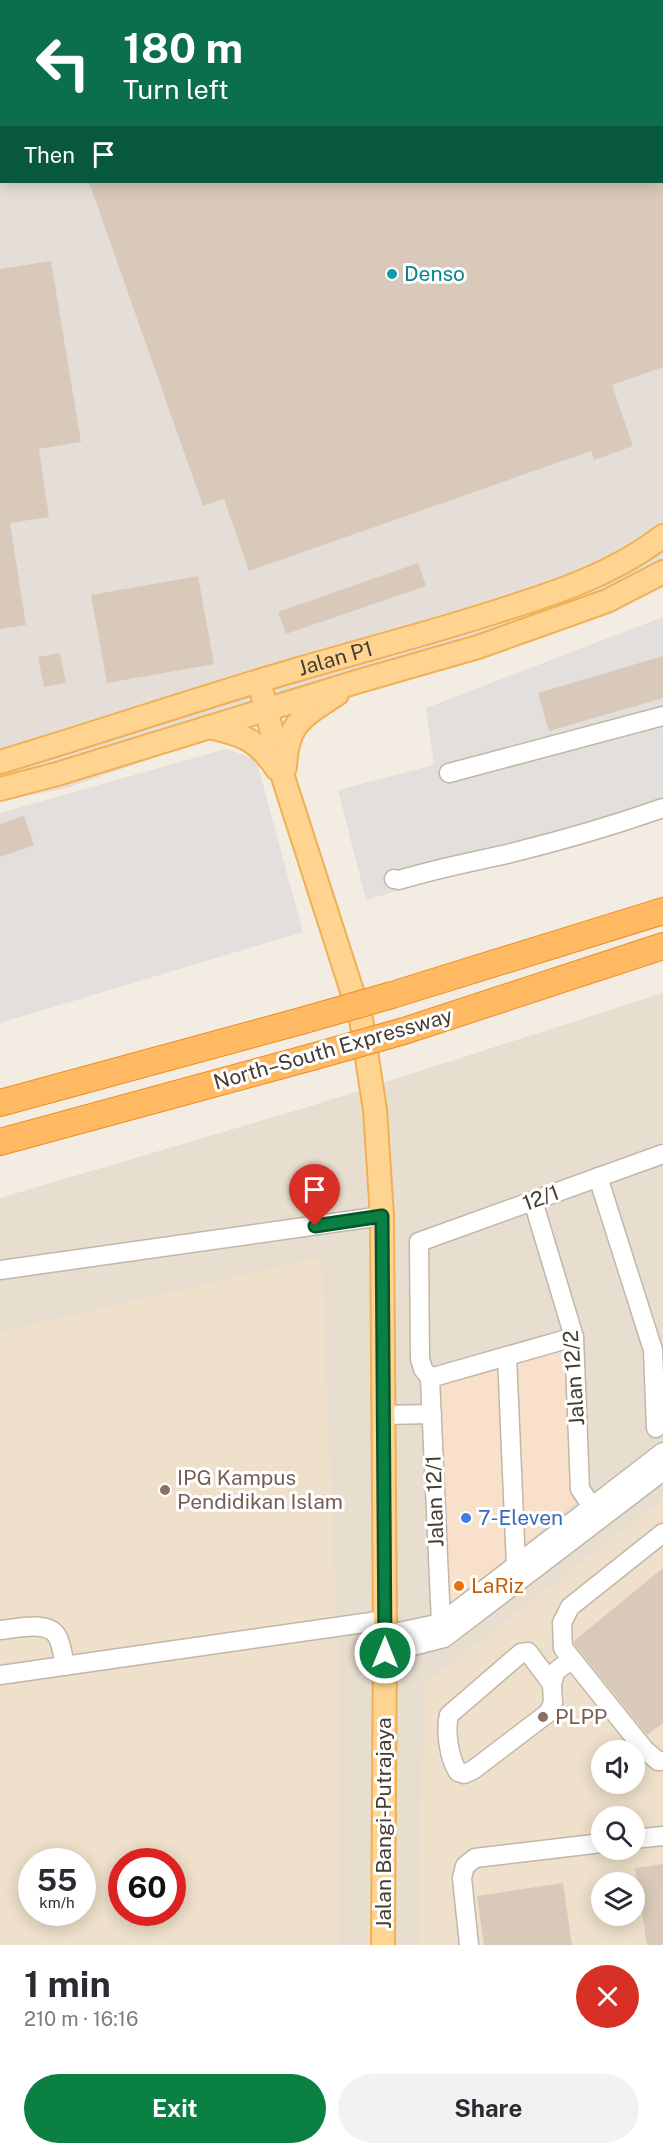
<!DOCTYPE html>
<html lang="en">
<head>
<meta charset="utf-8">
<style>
	body { margin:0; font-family:"Public Sans",sans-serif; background:#f2f2f3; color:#2b2b33; height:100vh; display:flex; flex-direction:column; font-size:22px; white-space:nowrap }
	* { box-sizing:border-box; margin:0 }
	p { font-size:20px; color:#7c7c81 }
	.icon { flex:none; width:33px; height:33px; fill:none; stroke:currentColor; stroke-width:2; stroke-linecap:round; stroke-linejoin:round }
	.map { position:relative; height:1945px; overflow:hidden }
	.panel { display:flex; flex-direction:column; background:#fff; flex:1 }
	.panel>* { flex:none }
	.guide { position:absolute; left:0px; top:0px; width:663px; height:183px; box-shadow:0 3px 15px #0003; background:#0b6e4f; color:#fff; overflow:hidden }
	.controls { position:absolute; left:591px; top:1740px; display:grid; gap:12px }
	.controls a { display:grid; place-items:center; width:54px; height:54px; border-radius:50%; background:#fff; box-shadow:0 3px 15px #0003; font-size:30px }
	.speed { position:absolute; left:18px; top:1848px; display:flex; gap:12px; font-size:30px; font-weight:700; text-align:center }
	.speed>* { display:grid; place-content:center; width:78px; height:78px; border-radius:50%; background:#fff; box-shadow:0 3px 15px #0003; line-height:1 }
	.speed small { font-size:15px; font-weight:400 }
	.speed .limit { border:9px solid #d22; background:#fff; color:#111 }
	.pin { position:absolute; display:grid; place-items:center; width:51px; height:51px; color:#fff; margin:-62px -26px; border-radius:50% 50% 50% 0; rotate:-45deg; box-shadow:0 0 6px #0007 }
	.pin .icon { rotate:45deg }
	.me { position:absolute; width:66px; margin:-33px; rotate:0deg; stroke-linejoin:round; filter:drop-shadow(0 0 4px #0008) }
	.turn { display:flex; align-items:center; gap:21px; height:126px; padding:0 24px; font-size:27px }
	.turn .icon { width:78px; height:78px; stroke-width:2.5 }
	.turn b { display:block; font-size:42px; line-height:51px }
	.then { display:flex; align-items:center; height:57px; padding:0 24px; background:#0003; gap:12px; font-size:22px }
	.round { display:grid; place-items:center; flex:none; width:63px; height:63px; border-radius:32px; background:#f2f2f3 }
	.summary { display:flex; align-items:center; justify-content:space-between; height:102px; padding:0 24px }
	h1 { font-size:36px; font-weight:700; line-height:45px }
	.cta { display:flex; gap:12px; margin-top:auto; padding:12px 24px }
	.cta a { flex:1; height:69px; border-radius:36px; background:#0b8043; color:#fff; font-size:24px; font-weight:700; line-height:69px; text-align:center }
	.cta a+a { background:#f2f2f3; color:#2b2b33 }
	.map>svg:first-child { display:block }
	.residential { fill:#e8ded0; fill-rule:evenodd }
	.commercial { fill:#f8e0ca }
	.industrial { fill:#e5ded8; fill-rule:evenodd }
	.education { fill:#eee0ca; fill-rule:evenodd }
	.parking { fill:#e3dfdc }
	.building { fill:#d9c9ba }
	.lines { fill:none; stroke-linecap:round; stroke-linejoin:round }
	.minor-casing { stroke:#c2b6a7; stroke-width:21 }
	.major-casing { stroke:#f0b053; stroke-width:26 }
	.highway-casing { stroke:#ee8c21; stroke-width:28 }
	.minor { stroke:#fff; stroke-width:18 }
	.major { stroke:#ffd390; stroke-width:22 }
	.highway { stroke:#ffb962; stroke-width:26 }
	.highway-bridge-casing { stroke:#ee8c21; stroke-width:28; stroke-linecap:butt }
	.highway-bridge { stroke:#ffb962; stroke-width:26 }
	.route-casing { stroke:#07532c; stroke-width:15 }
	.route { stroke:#0b8043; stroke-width:10 }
	.culture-dot { fill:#0f9aa8; stroke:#fff; stroke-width:2 }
	.education-dot { fill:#8d6e63; stroke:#fff; stroke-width:2 }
	.shop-dot { fill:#3f7fe0; stroke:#fff; stroke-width:2 }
	.food-dot { fill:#e8710a; stroke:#fff; stroke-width:2 }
	.labels { text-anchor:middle; stroke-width:6; stroke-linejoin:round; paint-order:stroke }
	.culture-label { font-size:21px; fill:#0d838f; stroke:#fff; text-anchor:start }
	.street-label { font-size:21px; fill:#453c32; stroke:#fff }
	.education-label { font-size:21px; fill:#785e54; stroke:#fff; text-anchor:start }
	.shop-label { font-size:21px; fill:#366cbe; stroke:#fff; text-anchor:start }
	.food-label { font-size:21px; fill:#c56008; stroke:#fff; text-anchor:start }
</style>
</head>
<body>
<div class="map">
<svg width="663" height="1945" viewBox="0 0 663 1945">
	<rect width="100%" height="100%" fill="#f3ece2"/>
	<!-- residential -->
	<path class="residential" d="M663,993V1945H0V1198L311,1106ZM602,1750H634V1784H602ZM602,1816H634V1850H602ZM32,1862H82V1912H32ZM122,1862H172V1912H122ZM602,1882H634V1916H602Z"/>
	<!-- commercial -->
	<path class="commercial" d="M569,1345L575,1503L447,1606L438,1381Z"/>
	<!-- industrial -->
	<path class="industrial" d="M0,0H663V580L67,788L0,801ZM2,2H662V182H2Z"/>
	<!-- education -->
	<g class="education">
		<path d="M321,1257L338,1649V1945H0V1332ZM32,1862H82V1912H32ZM122,1862H172V1912H122Z"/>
		<path d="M663,1499V1945H418L424,1684ZM602,1750H634V1784H602ZM602,1816H634V1850H602ZM602,1882H634V1916H602Z"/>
	</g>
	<!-- parking -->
	<g class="parking">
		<path d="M663,617V813L366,900L338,790L434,765L426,708Z"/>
		<path d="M226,749L256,759L303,932L0,1023V813Z"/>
	</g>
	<!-- building -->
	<g class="building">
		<path d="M89,182H663V367L612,385L633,446L594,460L591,451L249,571L224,499L203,506Z"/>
		<path d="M51,261L81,442L39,449L49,517L10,523L26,625L0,629V269Z"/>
		<path d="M418,563L426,586L286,634L278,612Z"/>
		<path d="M198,576L214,664L107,683L91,595Z"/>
		<path d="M60,653L66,683L44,687L38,657Z"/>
		<path d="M663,656V698L549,731L538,693Z"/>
		<path d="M24,816L34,845L0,857V824Z"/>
		<path d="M663,1568V1723L647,1735L574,1644V1641Z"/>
		<path d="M663,1864V1945H647L635,1868Z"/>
		<path d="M563,1883L572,1945H484L477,1896Z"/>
	</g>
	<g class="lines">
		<defs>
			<g id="minor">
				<path d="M449,773L663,716"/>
				<path d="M394,879L399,880C435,869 471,862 507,854C560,841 612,826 663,808"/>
				<path d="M598,1177L653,1350L656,1428"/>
				<path d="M533,1201L574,1337L580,1489L598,1515"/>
				<path d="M0,1270L382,1216"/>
				<path d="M507,1356L516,1565"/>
				<path d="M430,1378L423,1369L420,1359L419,1242L663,1154"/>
				<path d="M430,1378L441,1623"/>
				<path d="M430,1378L574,1337"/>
				<path d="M383,1415L432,1414"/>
				<path d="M663,1533L570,1607L562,1623L563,1648L644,1749L658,1761H663"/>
				<path d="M0,1630C16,1629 50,1619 58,1638C62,1646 63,1657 65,1666"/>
				<path d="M385,1635L441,1623L663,1452"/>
				<path d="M385,1653L444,1638L663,1471"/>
				<path d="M0,1675L385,1620"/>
				<path d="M552,1684L528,1652L521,1653L449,1715C445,1731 449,1758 458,1772L464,1774L473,1770L548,1713L553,1703L552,1684L555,1672L572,1659"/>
				<path d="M634,1839L663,1836"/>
				<path d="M469,1945L462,1878L465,1866L475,1858L602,1843"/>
			</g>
			<g id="major">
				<path d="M259,681L284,780L361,1019L375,1110L382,1216L385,1635L383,1945"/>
				<path d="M209,727C242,734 258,740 277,769"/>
				<path id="s1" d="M0,762C100,732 199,698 299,669C364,650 430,633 495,612C553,594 614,574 663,536"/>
				<path d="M285,767C287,722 303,717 337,694"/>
				<path d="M0,789L57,774L356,682L478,647L607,601L663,572"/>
			</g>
			<g id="highway">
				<path d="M392,995L663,911"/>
				<path d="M404,1031L663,946"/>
				<path d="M0,1103L301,1021"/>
				<path d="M0,1142L312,1057"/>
			</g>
		</defs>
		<!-- minor casing -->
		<use href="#minor" class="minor-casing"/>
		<!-- major casing -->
		<use href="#major" class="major-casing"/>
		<!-- highway casing -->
		<use href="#highway" class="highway-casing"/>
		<!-- minor -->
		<use href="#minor" class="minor"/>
		<!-- major -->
		<use href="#major" class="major"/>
		<!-- highway -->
		<use href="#highway" class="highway"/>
		<defs>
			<g id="highway-bridge">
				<path d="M301,1021L392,995"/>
				<path d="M312,1057L404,1031"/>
			</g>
		</defs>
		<!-- highway-bridge casing -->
		<use href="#highway-bridge" class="highway-bridge-casing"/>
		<!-- highway-bridge -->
		<use href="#highway-bridge" class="highway-bridge"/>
	</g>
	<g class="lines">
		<defs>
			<path id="route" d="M315,1226L382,1216L385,1653"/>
		</defs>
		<!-- route casing -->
		<use href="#route" class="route-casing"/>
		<!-- route -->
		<use href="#route" class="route"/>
	</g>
	<!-- markers -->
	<circle class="culture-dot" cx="392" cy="274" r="6"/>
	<g class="education-dot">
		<circle cx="165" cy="1490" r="6"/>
		<circle cx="543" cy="1717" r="6"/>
	</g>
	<circle class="shop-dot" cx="466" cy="1518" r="6"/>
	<circle class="food-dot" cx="459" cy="1586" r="6"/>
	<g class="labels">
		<!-- culture labels -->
		<g class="culture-label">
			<text x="404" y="281">Denso</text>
		</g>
		<!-- street labels -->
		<g class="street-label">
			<text dy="7" stroke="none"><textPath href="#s1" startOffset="351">Jalan P1</textPath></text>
			<text transform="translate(333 1049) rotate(-16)" y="7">North–South Expressway</text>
			<text transform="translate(541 1198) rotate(-20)" y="7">12/1</text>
			<text transform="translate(574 1378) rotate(-94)" y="7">Jalan 12/2</text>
			<text transform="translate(435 1501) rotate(-92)" y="7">Jalan 12/1</text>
			<text transform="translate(384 1823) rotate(-90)" y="7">Jalan Bangi-Putrajaya</text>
		</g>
		<!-- education labels -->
		<g class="education-label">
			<text x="177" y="1485">IPG Kampus<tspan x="177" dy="24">Pendidikan Islam</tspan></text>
			<text x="555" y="1724">PLPP</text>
		</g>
		<!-- shop labels -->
		<g class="shop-label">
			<text x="478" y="1525">7-Eleven</text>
		</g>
		<!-- food labels -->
		<g class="food-label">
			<text x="471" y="1593">LaRiz</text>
		</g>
	</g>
</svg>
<div class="controls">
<a><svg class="icon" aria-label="sound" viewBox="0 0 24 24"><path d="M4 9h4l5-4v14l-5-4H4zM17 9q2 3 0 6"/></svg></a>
<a><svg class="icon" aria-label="search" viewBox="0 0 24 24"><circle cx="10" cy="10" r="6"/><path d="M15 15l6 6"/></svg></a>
<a><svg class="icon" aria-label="layers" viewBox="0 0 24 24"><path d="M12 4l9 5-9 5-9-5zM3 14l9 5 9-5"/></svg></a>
</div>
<div class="speed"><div>55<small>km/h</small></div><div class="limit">60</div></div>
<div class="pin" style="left:315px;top:1226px;background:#d93025"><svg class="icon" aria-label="arrive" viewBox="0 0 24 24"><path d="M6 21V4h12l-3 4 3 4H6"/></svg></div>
<svg class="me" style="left:385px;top:1653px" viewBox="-20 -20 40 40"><circle r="17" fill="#0b8043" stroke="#fff" stroke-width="3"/><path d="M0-11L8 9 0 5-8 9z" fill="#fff"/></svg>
<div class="guide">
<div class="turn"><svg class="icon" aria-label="left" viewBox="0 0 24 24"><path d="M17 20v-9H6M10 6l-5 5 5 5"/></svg><div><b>180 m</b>Turn left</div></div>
<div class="then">Then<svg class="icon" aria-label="arrive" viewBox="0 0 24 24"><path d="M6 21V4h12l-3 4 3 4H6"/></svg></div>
</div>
</div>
<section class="panel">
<div class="summary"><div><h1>1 min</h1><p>210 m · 16:16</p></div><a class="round" style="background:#d93025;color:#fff"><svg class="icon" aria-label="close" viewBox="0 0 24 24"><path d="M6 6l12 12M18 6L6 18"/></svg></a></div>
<div class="cta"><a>Exit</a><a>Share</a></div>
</section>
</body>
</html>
